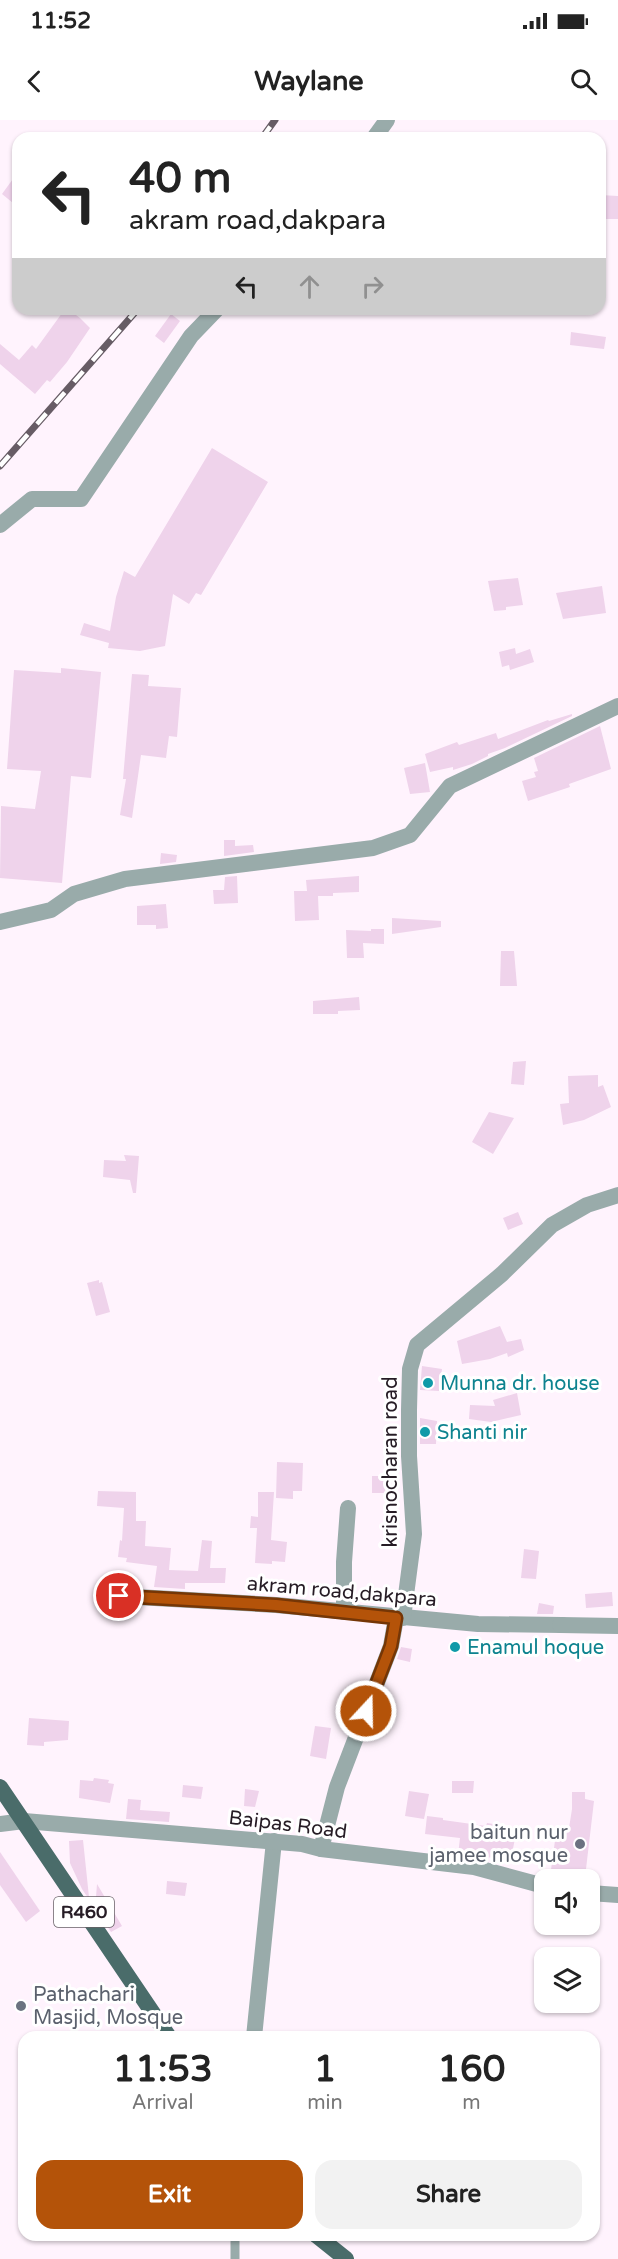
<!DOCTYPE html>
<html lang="en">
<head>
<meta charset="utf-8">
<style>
	body { margin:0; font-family:"Varela Round",sans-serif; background:#f2f2f2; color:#222; height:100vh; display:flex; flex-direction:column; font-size:22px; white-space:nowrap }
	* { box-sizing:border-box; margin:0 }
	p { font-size:20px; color:#767676 }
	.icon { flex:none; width:33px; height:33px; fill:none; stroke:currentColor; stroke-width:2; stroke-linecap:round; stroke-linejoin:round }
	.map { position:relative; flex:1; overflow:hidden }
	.panel { position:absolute; left:18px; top:1911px; width:582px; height:210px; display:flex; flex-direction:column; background:#fff; border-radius:18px; box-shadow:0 2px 4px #0004 }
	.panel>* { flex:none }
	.hud { position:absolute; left:12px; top:12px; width:594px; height:183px; border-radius:18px; box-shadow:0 2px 4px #0004; background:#fff; color:#222; overflow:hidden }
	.tools { position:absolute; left:534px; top:1749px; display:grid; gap:12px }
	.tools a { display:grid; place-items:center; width:66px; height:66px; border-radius:12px; background:#fff; box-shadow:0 2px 4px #0004; font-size:30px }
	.pin { position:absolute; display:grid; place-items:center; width:51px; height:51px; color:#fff; margin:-26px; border:3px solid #fff; border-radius:50%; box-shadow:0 2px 6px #0007 }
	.me { position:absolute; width:66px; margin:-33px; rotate:21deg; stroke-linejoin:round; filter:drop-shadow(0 0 4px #0008) }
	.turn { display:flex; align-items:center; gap:21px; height:126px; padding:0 18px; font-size:27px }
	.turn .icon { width:78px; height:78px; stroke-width:2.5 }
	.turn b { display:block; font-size:42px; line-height:51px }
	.lanes { display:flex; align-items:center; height:57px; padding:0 18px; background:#0003; justify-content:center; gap:30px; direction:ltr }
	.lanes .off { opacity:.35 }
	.eta { display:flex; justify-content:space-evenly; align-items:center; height:102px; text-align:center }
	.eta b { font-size:36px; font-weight:700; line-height:42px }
	.action { display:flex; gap:12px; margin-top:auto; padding:12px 18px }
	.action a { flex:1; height:69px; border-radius:18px; background:#b45309; color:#fff; font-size:24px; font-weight:700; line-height:69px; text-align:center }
	.action a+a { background:#f2f2f2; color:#222 }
	.status { display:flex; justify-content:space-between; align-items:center; height:42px; padding:0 30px; background:#fff; direction:ltr }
	.status svg { height:16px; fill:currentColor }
	header { display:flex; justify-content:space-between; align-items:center; height:78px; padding:0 18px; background:#fff; font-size:27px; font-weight:700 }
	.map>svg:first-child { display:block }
	.building { fill:#efd3eb }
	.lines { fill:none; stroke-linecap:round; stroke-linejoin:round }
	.service { stroke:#99abaa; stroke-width:9 }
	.minor { stroke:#99abaa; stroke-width:16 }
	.tertiary { stroke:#99abaa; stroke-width:16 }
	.primary { stroke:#4a6c6a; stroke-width:16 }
	.rail-casing { stroke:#675c65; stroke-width:7 }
	.rail { stroke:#fff; stroke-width:4.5; stroke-dasharray:14; stroke-linecap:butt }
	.route-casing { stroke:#753606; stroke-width:15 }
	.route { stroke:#b45309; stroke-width:10 }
	.culture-dot { fill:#0f9aa8; stroke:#fff; stroke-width:2 }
	.worship-dot { fill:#6b7280; stroke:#fff; stroke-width:2 }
	.labels { text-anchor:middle; stroke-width:6; stroke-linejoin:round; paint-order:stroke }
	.shield { fill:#fff; stroke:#676066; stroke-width:1.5 }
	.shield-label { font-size:18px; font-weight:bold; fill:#261c25 }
	.culture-label { font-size:20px; fill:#0d838f; stroke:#fff; text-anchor:start }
	.street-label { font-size:20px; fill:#261c25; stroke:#fff }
	.worship-label { font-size:20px; fill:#5b616d; stroke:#fff; text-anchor:end }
</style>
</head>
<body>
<div class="status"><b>11:52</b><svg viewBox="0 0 49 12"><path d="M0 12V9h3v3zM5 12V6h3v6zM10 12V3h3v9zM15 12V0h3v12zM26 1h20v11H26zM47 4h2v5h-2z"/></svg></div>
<header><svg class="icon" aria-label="back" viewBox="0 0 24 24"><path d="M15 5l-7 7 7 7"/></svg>Waylane<svg class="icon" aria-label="search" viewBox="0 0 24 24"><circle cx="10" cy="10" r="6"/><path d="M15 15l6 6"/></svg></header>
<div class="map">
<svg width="618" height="2139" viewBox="0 0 618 2139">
	<rect width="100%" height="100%" fill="#fff3fd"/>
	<!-- building -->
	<g class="building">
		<path d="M18,52V76L13,83L2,74Z"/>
		<path d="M600,75L618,76V99H600Z"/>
		<path d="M65,189H68L80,198L90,208L67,242L50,262L47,260L35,274L0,244V224L19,240L32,225L36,229Z"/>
		<path d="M171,194L180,201L164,223L155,216Z"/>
		<path d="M571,212L606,217L604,229L570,225Z"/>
		<path d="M212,328L268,362L201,475L196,473L189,484L173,474L165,526L140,531L108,528L109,523L80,515L84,503L110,511L116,477L124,451L135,457Z"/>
		<path d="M518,458L523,485L506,487V490L494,491L488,461Z"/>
		<path d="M602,466L606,493L563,499L556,473Z"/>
		<path d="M515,528L516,534L530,529L534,542L510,550L509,545L502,547L499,532Z"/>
		<path d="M61,548L101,552L91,658L71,656L62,763L0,758L1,686L35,689L41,651L7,649L14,550L61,553Z"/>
		<path d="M132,554L149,555L148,566L181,568L177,617L169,616L166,638L141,635L132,698L120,695L126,659H123Z"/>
		<path d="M572,594V596L505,628L488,634V636L472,644L453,650V647L430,652L425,634L457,622L459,625L496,613L498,619L548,600L549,601Z"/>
		<path d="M600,606L611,649L569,664L570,667L528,681L522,661L536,657L534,652L538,651L534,638Z"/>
		<path d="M425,643L430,672L410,674L404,648Z"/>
		<path d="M224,720H235V726L253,725L254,732L224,736Z"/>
		<path d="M161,733L177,735L176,742L160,744Z"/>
		<path d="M237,756L238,783L214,784L213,770H224L225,757Z"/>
		<path d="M359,756V772L333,773V776H318L319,800L295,801L294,771H307L306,760Z"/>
		<path d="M166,784L168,808L156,809V805H137V786Z"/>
		<path d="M392,798L441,801V807L392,814Z"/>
		<path d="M371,809H384V824L363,823L364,838H347L346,810L371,811Z"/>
		<path d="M501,831H514L517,866H500Z"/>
		<path d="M359,877L360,890L338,891V894H313V881Z"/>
		<path d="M526,941L524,965L511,964L513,942Z"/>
		<path d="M598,955V967L603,965L611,987L584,1000L563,1005L560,984L569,983L568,956Z"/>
		<path d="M489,992L514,998L493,1034L472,1022Z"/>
		<path d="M124,1035L139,1036L136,1073H133L130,1060L103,1057L104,1040L126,1041Z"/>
		<path d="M518,1092L523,1104L508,1110L503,1098Z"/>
		<path d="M99,1160V1163L102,1162L110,1192L96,1196L87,1163Z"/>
		<path d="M500,1206L507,1222L521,1219L524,1230L508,1237L507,1233L490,1239L462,1244L457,1221Z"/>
		<path d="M422,1246L442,1249L439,1271L420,1270Z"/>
		<path d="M517,1273L521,1295L491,1302L469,1299L470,1285L495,1286L493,1280Z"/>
		<path d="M420,1298L437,1301L436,1324H420Z"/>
		<path d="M277,1342L303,1343L302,1371H293V1379L276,1378Z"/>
		<rect x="372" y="1356" width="15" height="17"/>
		<path d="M98,1371L136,1372V1401H146L145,1426L171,1428L169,1450L198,1451L202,1420L212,1421L210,1448H226L225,1463H185V1469L154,1467L157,1446L126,1442L127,1438L118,1437L120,1420L122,1421L124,1388L97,1386Z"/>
		<path d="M258,1372H274L271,1420L287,1422L285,1442L272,1441V1444L255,1443L257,1408H250L251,1396L258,1397Z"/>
		<path d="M524,1429L539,1431L536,1459L521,1458Z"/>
		<path d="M612,1472L613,1486L586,1488L585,1474Z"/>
		<path d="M539,1483L554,1486L553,1494H537Z"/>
		<path d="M401,1527L412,1529L410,1542L397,1539Z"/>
		<path d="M29,1598L69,1601L68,1620L44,1622V1626L27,1625Z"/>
		<path d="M315,1606L331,1608L326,1639L310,1636Z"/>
		<path d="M94,1658L109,1660L108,1663L114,1664L110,1683L79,1678L80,1660L93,1661Z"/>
		<path d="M452,1661H474L473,1673H452Z"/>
		<path d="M183,1665L203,1667L201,1679L182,1677Z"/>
		<path d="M245,1669L259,1671L255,1687L244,1686Z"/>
		<path d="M409,1671L429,1674L424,1699L405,1696Z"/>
		<path d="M572,1672H585V1679L594,1681L586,1749H579L578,1760H552L550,1757L557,1706L569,1708L572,1689Z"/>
		<path d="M128,1679L141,1680L140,1690L170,1692L169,1702L126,1699Z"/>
		<path d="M427,1696L443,1698V1700L486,1706L487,1703L517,1708L511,1739L458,1735L460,1718L425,1714Z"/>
		<path d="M83,1720L89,1777H96L97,1764L122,1806L111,1812L82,1769L70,1743L69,1721Z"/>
		<path d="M0,1732L40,1791L26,1802L0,1765Z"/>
		<path d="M167,1761L187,1763L185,1776L166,1774Z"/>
	</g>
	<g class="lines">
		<!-- service -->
		<path class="service" d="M235,2139V2115"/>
		<!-- minor -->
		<g class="minor">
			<path d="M374,18L387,0"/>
			<path d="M0,405L32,379H81L191,216L217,189"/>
			<path d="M0,802L51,790L74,774L125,759L373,728L410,715L450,666L618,586"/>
			<path d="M119,1476L276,1485L478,1504L562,1505"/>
			<path d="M344,1492V1442L348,1388"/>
			<path d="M403,1498L414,1414L409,1336V1290L410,1249L417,1225L502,1154L552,1105L587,1085L618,1075"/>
			<path d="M560,1505L618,1506"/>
			<path d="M0,1704L24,1701"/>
			<path d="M321,1729L337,1667L391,1526L396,1498"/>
			<path d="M254,1917L274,1721"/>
		</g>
		<!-- tertiary -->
		<g class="tertiary">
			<path d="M24,1701L302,1724L321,1729L474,1747L544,1766"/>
			<path d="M590,1773L618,1775"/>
		</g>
		<!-- primary -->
		<g class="primary">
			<path d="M0,1667L169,1917"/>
			<path d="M316,2115L346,2139"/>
		</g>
		<defs>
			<g id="rail">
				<path d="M262,18L275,0"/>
				<path d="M0,346L138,189"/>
			</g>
		</defs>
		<!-- rail casing -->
		<use href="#rail" class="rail-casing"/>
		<!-- rail -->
		<use href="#rail" class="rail"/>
	</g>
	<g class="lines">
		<defs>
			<path id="route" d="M119,1476L276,1485L396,1498L391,1526L366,1591"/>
		</defs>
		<!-- route casing -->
		<use href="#route" class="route-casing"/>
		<!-- route -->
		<use href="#route" class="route"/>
	</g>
	<!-- markers -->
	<g class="culture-dot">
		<circle cx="428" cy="1263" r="6"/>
		<circle cx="425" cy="1312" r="6"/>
		<circle cx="455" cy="1527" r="6"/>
	</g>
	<g class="worship-dot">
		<circle cx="580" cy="1724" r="6"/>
		<circle cx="21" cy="1886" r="6"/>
	</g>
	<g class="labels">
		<!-- shield labels -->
		<rect class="shield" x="54" y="1777" width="60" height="30" rx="4.5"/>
		<g class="shield-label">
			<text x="84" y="1798">R460</text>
		</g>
		<!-- culture labels -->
		<g class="culture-label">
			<text x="440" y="1270">Munna dr. house</text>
			<text x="437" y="1319">Shanti nir</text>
			<text x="467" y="1534">Enamul hoque</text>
		</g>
		<!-- street labels -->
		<g class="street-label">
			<text transform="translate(390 1342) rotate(-90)" y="7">krisnocharan road</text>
			<text transform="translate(342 1471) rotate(5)" y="7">akram road,dakpara</text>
			<text transform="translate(288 1704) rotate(7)" y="7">Baipas Road</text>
		</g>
		<!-- worship labels -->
		<g class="worship-label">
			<text x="568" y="1719">baitun nur<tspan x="568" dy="23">jamee mosque</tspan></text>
			<text x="33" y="1881" text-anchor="start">Pathachari<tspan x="33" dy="23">Masjid, Mosque</tspan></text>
		</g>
	</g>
</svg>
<div class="tools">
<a><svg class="icon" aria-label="sound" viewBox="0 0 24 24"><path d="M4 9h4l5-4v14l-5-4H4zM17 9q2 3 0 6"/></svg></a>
<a><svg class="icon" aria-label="layers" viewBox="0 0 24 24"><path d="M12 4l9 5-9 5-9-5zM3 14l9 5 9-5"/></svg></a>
</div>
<div class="pin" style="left:119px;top:1476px;background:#d93025"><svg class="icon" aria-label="arrive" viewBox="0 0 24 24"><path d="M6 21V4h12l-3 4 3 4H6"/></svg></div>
<svg class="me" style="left:366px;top:1591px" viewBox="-20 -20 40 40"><circle r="17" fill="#b45309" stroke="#fff" stroke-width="3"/><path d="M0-11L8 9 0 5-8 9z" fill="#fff"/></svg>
<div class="hud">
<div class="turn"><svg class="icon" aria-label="left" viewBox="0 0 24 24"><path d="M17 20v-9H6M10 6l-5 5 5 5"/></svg><div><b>40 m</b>akram road,dakpara</div></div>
<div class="lanes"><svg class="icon" aria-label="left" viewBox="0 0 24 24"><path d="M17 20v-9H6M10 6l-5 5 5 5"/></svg><svg class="icon off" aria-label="ahead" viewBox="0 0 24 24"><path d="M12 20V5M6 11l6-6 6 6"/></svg><svg class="icon off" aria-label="right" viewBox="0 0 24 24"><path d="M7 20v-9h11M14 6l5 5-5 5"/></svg></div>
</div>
<section class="panel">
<div class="eta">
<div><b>11:53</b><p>Arrival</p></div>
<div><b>1</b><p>min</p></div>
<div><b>160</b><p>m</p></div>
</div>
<div class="action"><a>Exit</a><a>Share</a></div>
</section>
</div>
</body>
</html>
